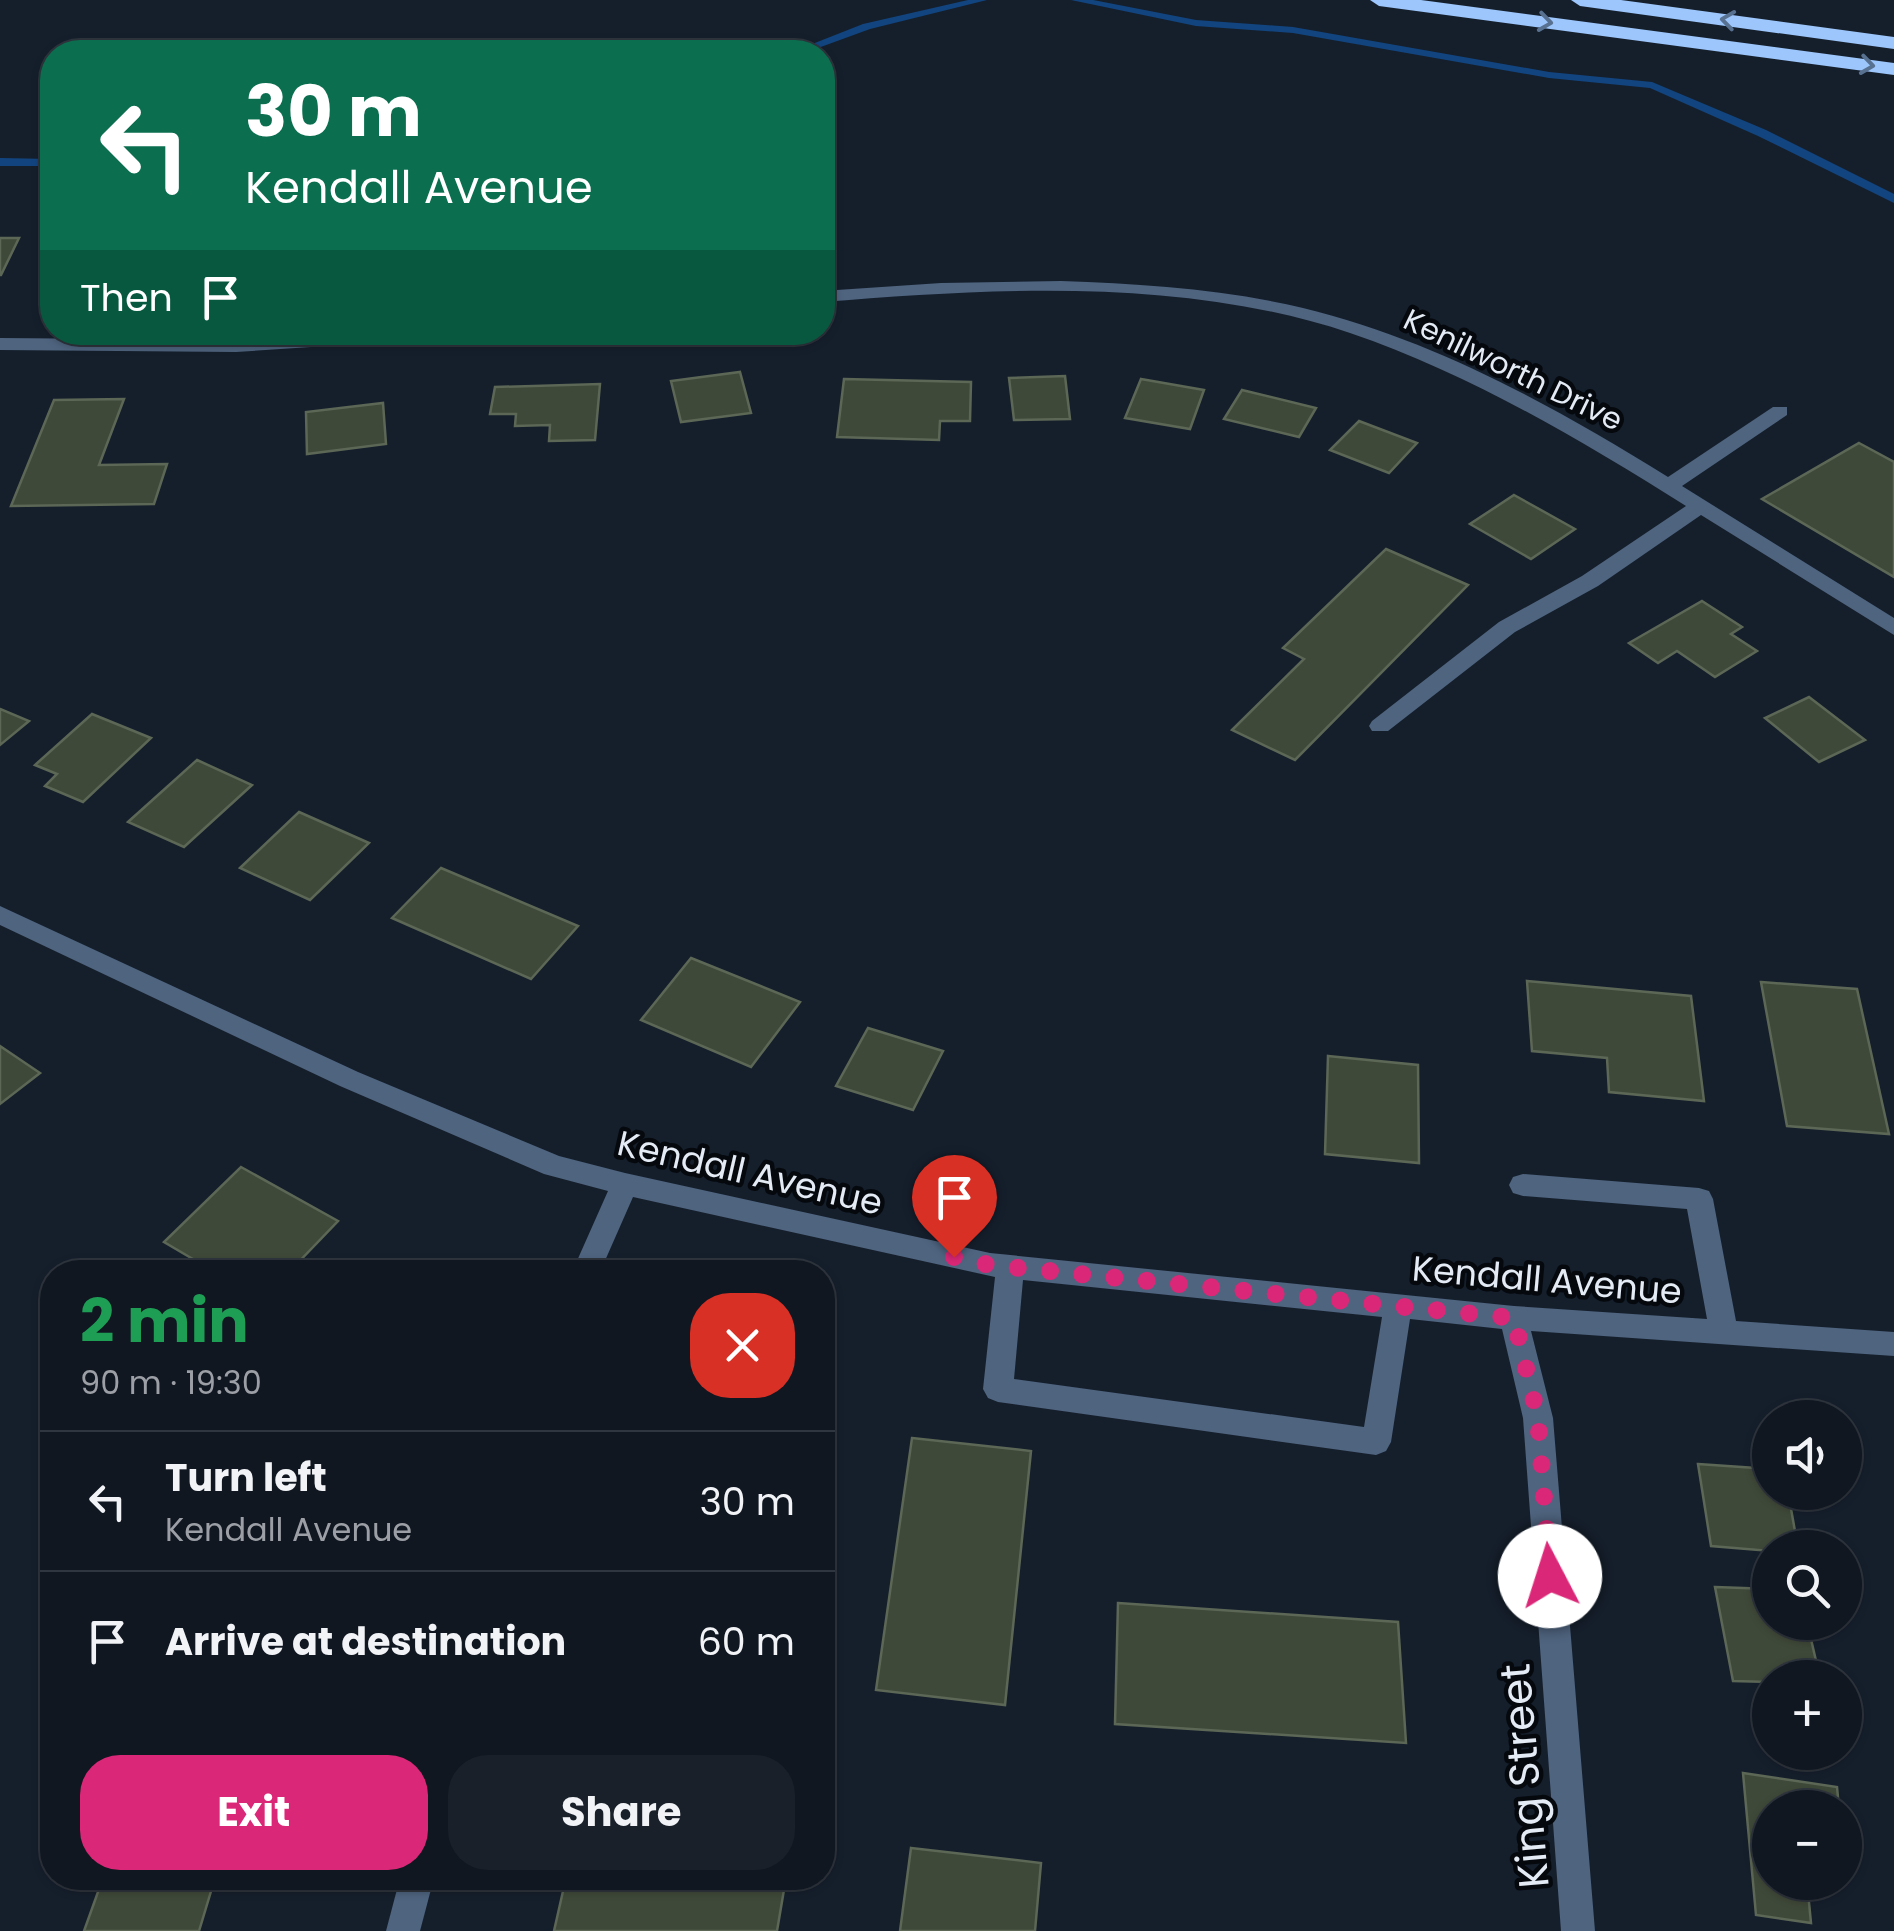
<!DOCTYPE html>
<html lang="en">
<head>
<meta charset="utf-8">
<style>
	body { margin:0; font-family:Poppins,sans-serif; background:#19202a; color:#f1f3f6; height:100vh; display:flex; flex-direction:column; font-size:38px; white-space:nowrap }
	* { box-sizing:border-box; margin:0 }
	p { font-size:32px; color:#9c9fa5 }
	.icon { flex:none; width:55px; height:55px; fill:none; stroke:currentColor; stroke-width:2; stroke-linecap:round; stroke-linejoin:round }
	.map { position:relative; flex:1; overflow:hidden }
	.side { position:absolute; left:40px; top:1260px; width:795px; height:630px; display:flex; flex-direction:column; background:#101721; border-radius:40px; box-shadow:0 2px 8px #0004,0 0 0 2px #30363f }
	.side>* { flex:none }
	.top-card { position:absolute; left:40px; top:40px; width:795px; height:305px; border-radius:40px; box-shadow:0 2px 8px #0004,0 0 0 2px #30363f; background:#0b6e4f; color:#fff; overflow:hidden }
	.controls { position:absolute; left:1752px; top:1400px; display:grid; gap:20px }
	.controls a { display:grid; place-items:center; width:110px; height:110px; border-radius:50%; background:#101721; box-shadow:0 2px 8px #0004,0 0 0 2px #30363f; font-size:50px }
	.pin { position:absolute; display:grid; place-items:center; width:85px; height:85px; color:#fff; margin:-102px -42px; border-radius:50% 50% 50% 0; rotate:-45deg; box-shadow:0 0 10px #0007 }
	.pin .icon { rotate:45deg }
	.me { position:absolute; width:110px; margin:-55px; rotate:355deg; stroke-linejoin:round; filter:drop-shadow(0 0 8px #0008) }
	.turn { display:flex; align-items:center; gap:35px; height:210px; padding:0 40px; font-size:45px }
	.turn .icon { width:130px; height:130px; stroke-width:2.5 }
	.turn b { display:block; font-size:70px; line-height:85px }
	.then { display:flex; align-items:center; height:95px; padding:0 40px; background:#0003; gap:20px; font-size:38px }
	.round { display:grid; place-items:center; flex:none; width:105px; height:105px; border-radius:40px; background:#19202a }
	.overview { display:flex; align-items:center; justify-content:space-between; height:170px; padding:0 40px }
	h1 { font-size:60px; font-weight:700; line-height:75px; color:#1e9e55 }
	.button { display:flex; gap:20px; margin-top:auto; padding:20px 40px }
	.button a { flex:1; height:115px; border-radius:40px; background:#db2777; color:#fff; font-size:40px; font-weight:700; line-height:115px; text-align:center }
	.button a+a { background:#19202a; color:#f1f3f6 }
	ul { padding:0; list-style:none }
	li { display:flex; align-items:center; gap:30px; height:140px; padding:0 40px; border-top:2px solid #30363f }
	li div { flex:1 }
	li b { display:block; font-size:38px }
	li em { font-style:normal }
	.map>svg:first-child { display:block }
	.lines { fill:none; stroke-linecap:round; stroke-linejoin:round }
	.stream { fill:#12457f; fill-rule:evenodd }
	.building { fill:#3f4939; stroke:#5d6756; stroke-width:2.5 }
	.minor { fill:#4f647f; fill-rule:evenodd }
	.highway { fill:#9cc6fc; fill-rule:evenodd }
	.oneway { stroke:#587191 }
	.route { stroke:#db2777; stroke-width:18; stroke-dasharray:0 32.4 }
	.labels { text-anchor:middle; stroke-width:9; stroke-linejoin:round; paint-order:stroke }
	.far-street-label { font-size:30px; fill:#e4ebf4; stroke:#05090e }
	.street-label { font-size:35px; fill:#e4ebf4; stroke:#05090e }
	.near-street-label { font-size:42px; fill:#e4ebf4; stroke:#05090e }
</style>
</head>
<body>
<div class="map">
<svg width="1894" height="1931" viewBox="0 0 1894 1931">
	<rect width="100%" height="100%" fill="#151f2c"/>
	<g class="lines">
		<!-- stream -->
		<g class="stream">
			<path d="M968,0H987L870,29L807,52H792L863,24Z"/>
			<path d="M1071,0H1093L1196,20L1293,27L1549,72L1652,82L1766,130L1894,194V203L1758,136L1650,88L1549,78L1293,33L1196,26Z"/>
			<path d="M0,158L52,159V166H0Z"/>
		</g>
	</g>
	<!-- building -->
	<g class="building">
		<path d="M0,238H19L1,275H0Z"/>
		<path d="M740,372L751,413L681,422L671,381Z"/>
		<path d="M1065,376L1070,419L1014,420L1009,378Z"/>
		<path d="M844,379L971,382L970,421H940L939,440L837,437Z"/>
		<path d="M1141,379L1204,390L1190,429L1125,418Z"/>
		<path d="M600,384L595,440L549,441L550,425L515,426L516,414H490L495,387Z"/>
		<path d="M1242,390L1316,408L1299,437L1224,419Z"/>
		<path d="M124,399L99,465L167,464L154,504L11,506L54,400Z"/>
		<path d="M383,403L386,444L307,454L306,412Z"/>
		<path d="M1359,421L1417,443L1389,473L1330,450Z"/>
		<path d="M1859,443L1894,462V577L1762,499Z"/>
		<path d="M1514,495L1575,529L1531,559L1470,524Z"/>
		<path d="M1386,549L1468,585L1295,760L1232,730L1304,659L1283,648Z"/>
		<path d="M1702,601L1742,627L1731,634L1757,651L1715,677L1677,651L1658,663L1629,643Z"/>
		<path d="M1809,697L1865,740L1819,762L1765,718Z"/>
		<path d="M0,709L29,721L0,745Z"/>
		<path d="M92,714L151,738L83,802L45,786L57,774L35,765Z"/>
		<path d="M197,760L252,785L184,847L128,822Z"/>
		<path d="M299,812L369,843L310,900L240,868Z"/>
		<path d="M441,868L578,926L531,979L392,918Z"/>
		<path d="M691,958L800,1002L751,1067L641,1020Z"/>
		<path d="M1527,981L1691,996L1704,1101L1609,1092L1607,1058L1532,1051Z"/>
		<path d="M1761,982L1857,989L1889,1134L1787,1126Z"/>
		<path d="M868,1028L943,1051L913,1110L836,1086Z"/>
		<path d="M0,1046L40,1073L0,1104Z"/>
		<path d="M1328,1056L1418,1065L1419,1163L1325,1154Z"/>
		<path d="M241,1167L338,1221L289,1272H215L164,1242Z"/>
		<path d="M912,1438L1031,1451L1005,1705L876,1690Z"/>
		<path d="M1698,1464L1770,1469V1492H1788L1798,1548H1770V1551L1711,1546Z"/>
		<path d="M1715,1587L1770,1589V1622H1807L1820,1678H1770V1682L1733,1681Z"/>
		<path d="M1118,1603L1398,1622L1406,1743L1115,1724Z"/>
		<path d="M1743,1773L1837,1787L1839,1808H1770V1882H1807L1811,1923L1756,1915Z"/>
		<path d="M911,1848L1041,1863L1035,1931H900Z"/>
		<path d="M103,1878H215L199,1931H84Z"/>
		<path d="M566,1878H786L777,1931H554Z"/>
	</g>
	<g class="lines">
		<!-- minor -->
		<g class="minor">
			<path d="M1061,281C1142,284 1224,289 1303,308C1435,340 1553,406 1668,477L1773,407H1787V415L1682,486L1894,618V635L1701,515L1598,586L1515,632L1388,731H1372L1369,726L1372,721L1499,622L1582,576L1686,506C1579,439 1470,374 1350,333C1183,277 995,288 822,302V291L941,283Z"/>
			<path d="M355,332H457L448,338L236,352L0,350V338L236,340Z"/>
			<path d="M0,906L358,1072L559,1156L625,1173L990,1253L1514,1306L1707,1319L1687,1209L1523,1196L1513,1193L1509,1185L1513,1177L1523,1174L1699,1188L1709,1191L1713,1199L1736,1321L1894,1332V1356L1531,1331L1553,1418L1595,1931H1561L1523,1418L1502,1329L1410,1319L1391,1442L1386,1451L1376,1455L998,1402L988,1398L983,1389L995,1277L633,1197L600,1272H572L608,1191L544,1174L340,1086L0,925ZM1023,1280L1382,1317L1364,1427L1014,1379Z"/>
			<path d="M400,1878H434L420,1931H386Z"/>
		</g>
		<!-- highway -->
		<g class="highway">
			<path d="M1370,0H1421L1894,63V75L1379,6Z"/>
			<path d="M1571,0H1621L1894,37V49L1580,6Z"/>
		</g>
	</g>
	<!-- one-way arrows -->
	<defs><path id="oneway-chevron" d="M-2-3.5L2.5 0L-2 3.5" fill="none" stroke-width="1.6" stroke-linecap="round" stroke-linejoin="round" transform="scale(2.5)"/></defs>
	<g class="oneway">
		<use href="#oneway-chevron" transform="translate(1728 20) rotate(-172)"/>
		<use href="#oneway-chevron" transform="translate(1545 22) rotate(8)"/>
		<use href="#oneway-chevron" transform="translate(1867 65) rotate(8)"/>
	</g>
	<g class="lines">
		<!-- route -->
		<path class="route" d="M954,1257L990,1265L1514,1318L1538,1418L1550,1576"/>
	</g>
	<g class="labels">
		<!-- far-street labels -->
		<g class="far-street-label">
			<text transform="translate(1513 370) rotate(26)" y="10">Kenilworth Drive</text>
		</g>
		<!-- street labels -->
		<g class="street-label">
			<text transform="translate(750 1173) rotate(13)" y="12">Kendall Avenue</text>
			<text transform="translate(1547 1280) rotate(5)" y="12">Kendall Avenue</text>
		</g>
		<!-- near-street labels -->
		<g class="near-street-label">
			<text transform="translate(1524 1776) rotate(-95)" y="15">King Street</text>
		</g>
	</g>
</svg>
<div class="controls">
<a><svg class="icon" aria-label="sound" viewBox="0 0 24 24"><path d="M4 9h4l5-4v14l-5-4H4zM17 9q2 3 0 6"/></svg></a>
<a><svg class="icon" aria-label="search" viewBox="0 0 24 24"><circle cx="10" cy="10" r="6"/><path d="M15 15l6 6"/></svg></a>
<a>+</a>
<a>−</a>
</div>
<div class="pin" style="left:954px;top:1257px;background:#d93025"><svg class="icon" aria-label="arrive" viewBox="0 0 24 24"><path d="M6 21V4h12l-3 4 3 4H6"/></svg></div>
<svg class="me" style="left:1550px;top:1576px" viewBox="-20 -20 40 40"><circle r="19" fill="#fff"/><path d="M0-13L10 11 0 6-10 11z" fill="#db2777"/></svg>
<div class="top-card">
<div class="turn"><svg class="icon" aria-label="left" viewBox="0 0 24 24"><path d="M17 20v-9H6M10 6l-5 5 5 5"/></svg><div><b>30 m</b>Kendall Avenue</div></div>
<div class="then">Then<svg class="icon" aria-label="arrive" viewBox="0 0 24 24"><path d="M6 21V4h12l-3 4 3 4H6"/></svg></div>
</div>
<section class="side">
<div class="overview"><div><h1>2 min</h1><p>90 m · 19:30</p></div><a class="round" style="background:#d93025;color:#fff"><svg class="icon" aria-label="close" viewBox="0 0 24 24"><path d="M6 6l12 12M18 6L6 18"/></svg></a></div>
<ul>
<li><svg class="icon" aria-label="left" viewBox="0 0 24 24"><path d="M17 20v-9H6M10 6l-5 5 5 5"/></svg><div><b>Turn left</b><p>Kendall Avenue</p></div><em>30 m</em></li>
<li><svg class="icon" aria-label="arrive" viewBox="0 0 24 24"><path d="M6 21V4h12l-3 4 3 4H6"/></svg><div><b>Arrive at destination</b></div><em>60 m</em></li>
</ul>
<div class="button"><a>Exit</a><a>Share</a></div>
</section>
</div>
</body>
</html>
